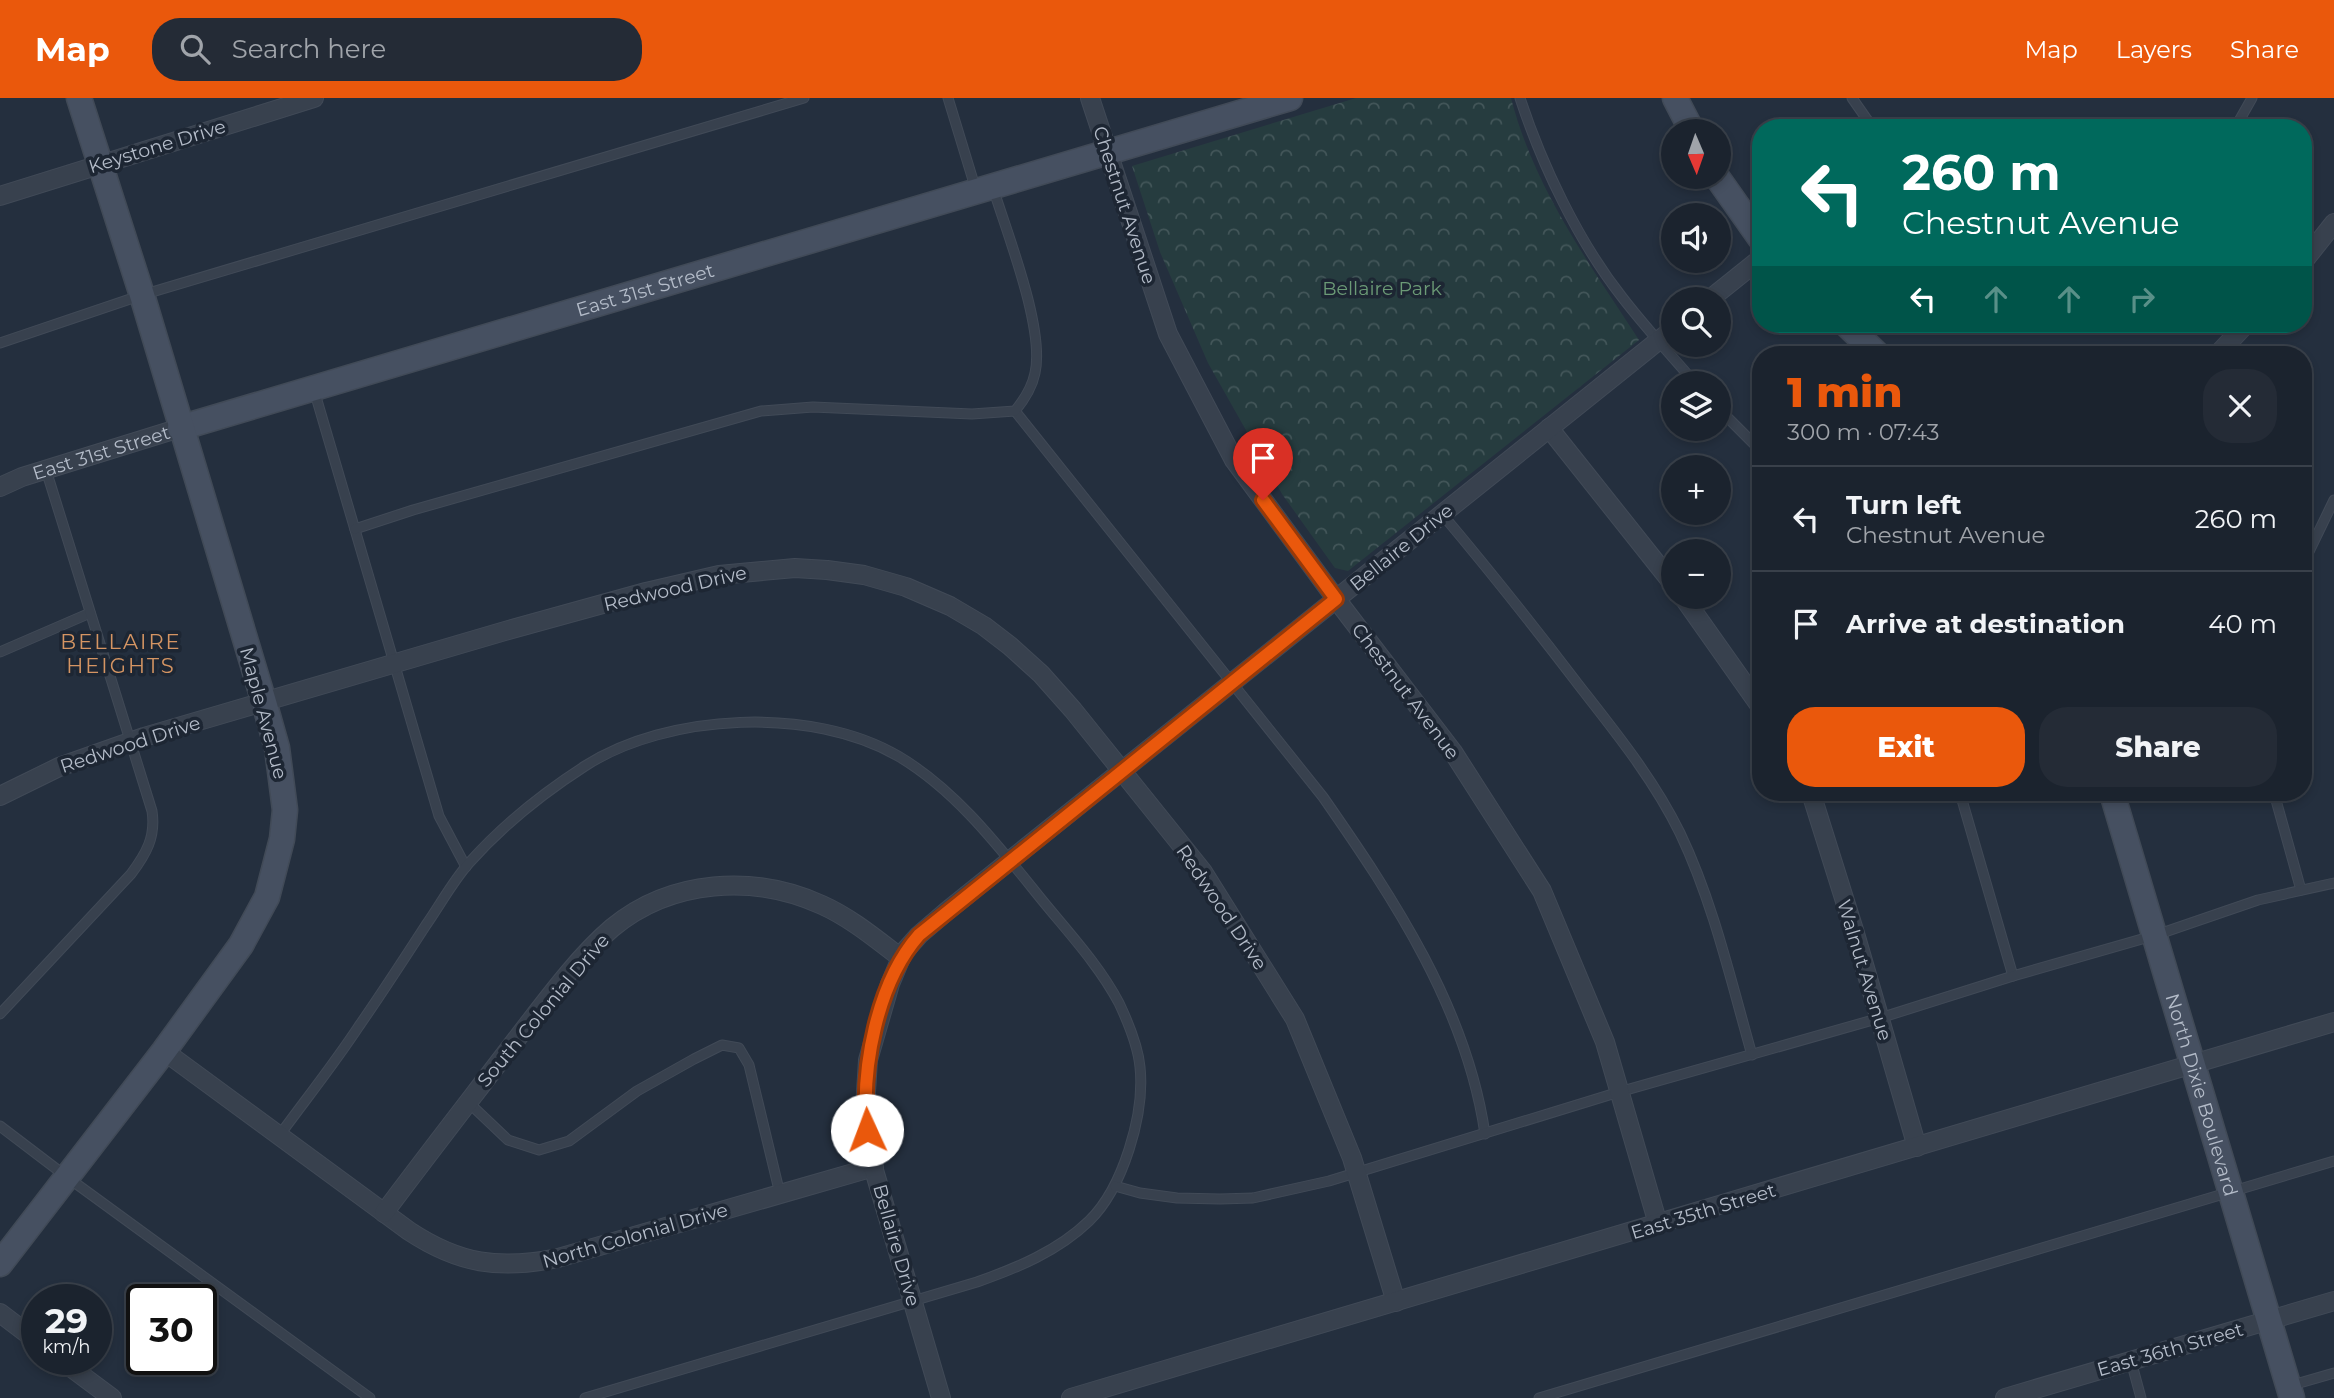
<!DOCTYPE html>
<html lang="en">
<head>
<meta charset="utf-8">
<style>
	body { margin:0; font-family:Montserrat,sans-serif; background:#242b36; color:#f1f3f6; height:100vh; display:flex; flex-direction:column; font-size:26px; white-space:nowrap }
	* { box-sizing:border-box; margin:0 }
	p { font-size:23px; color:#a0a4aa }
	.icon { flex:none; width:38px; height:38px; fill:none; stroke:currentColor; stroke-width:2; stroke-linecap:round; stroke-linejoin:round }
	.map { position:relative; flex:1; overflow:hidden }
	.details { position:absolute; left:1752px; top:248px; width:560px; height:455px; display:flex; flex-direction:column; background:#1b232e; border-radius:28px; box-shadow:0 4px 10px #0003,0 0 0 2px #39404a }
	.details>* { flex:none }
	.guide { position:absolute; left:1752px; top:21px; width:560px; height:214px; border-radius:28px; box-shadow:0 4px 10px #0003,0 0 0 2px #39404a; background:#00695c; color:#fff; overflow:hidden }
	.needle { width:46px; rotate:178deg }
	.buttons { position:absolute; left:1661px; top:21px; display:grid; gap:14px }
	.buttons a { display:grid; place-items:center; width:70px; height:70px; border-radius:50%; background:#1b232e; box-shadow:0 4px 10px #0003,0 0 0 2px #39404a; font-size:35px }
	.speed { position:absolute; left:21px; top:1186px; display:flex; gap:14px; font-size:35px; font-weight:700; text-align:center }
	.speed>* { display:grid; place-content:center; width:91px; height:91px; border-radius:50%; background:#1b232e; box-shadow:0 4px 10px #0003,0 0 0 2px #39404a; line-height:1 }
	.speed small { font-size:18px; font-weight:400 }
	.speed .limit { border:4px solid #111; border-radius:10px; background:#fff; color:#111 }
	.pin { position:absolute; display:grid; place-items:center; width:60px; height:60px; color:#fff; margin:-72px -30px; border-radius:50% 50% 50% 0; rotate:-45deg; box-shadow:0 0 7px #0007 }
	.pin .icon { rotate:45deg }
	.me { position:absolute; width:77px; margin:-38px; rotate:358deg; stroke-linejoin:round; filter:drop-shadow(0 0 5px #0008) }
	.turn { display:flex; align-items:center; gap:24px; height:147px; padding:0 35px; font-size:32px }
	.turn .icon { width:91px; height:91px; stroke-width:2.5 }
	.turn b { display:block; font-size:49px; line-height:60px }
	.lanes { display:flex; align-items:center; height:66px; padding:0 35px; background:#0003; justify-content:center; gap:35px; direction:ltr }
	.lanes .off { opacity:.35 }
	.round { display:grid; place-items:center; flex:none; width:74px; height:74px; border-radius:28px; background:#242b36 }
	.headline { display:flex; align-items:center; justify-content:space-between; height:119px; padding:0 35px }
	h1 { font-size:42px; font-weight:800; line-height:52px; color:#ea580c }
	.cta { display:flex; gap:14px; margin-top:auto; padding:14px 35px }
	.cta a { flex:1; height:80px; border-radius:28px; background:#ea580c; color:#fff; font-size:28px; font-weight:800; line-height:80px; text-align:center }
	.cta a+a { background:#242b36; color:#f1f3f6 }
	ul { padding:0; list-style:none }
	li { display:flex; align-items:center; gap:21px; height:105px; padding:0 35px; border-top:2px solid #39404a }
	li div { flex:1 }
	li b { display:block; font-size:26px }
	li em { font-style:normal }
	header { display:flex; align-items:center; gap:42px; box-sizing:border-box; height:98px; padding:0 35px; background:#ea580c; color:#fff }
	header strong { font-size:33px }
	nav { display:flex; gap:38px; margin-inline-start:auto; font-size:24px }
	.search { width:490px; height:63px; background:#242b36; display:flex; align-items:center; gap:18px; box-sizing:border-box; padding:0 24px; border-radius:28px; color:#a0a4aa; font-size:26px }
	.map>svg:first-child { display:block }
	.forest { fill:url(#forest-crowns) }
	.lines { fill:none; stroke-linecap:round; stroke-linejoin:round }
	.lane-casing { stroke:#414a57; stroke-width:11 }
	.street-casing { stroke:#414a57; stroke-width:20 }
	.secondary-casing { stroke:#414a57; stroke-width:27 }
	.lane { stroke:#38414e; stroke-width:9 }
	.street { stroke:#38414e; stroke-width:18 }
	.secondary { stroke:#465061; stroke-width:24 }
	.route-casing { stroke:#983908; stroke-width:18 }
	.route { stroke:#ea580c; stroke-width:12 }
	.labels { text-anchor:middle; stroke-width:7; stroke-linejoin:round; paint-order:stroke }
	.street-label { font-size:19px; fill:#b4bcc9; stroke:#1d2633 }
	.park-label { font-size:19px; fill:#6b9a76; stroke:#1d2633 }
	.neighbourhood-label { font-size:21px; letter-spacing:2px; fill:#d59563; stroke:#1d2633 }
</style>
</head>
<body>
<header>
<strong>Map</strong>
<div class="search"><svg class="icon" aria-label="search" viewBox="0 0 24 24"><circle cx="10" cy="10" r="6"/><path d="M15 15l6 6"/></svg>Search here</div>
<nav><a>Map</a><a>Layers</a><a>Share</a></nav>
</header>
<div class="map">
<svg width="2334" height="1300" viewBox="0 0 2334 1300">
	<defs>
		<pattern id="forest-crowns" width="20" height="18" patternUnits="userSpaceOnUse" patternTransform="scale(1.75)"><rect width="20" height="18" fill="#263c3f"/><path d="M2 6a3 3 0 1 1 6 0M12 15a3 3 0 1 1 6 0" fill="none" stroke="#435659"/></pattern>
	</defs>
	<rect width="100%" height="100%" fill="#242f3e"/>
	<!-- forest -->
	<path class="forest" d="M1356,0H1511C1534,90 1589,165 1639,242L1348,473L1335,470L1282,396L1208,265L1160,154L1132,68Z"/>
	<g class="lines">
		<defs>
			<g id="lane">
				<path d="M948,0L976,92"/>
				<path d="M1520,0C1542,67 1578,143 1622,199C1645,229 1671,257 1695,285"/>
				<path d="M1852,0L1873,30"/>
				<path d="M2235,30L2252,0"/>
				<path d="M0,245L142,197L804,0"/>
				<path d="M314,292L439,718L466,769"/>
				<path d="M1718,310L1760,352"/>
				<path d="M1015,313L1323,699C1394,801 1467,911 1485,1036"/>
				<path d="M1442,416C1490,473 1536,531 1581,590C1617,636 1654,682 1680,735C1713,804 1731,883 1752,957"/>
				<path d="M355,431L413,412L761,313L813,309L972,316L1015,313C1024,302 1032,290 1035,275C1045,231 1007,135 993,90"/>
				<path d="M2303,466L2334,402"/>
				<path d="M0,554L90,515"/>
				<path d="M1960,695L2013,878"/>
				<path d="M2274,695L2301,792"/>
				<path d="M0,916L131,776C146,756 156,739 152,713L46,372"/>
				<path d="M468,1004L508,1042L539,1052L569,1043L637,993L694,961L722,947L739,950L749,967L780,1096"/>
				<path d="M0,1028L67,1079L370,1300"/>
				<path d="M279,1038C306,1001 334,966 359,928C382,895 404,861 426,827C440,807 453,783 469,765C502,728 543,695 585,668C667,615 813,608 898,658C956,692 1000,750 1042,802C1068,834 1099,867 1119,905C1128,924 1138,948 1140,969C1145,1016 1123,1090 1089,1123C1058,1153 1017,1170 977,1184L585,1300"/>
				<path d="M1115,1088L1140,1095L1177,1100L1220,1101L1253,1100L1329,1083L1619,994L1880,920L2013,878L2156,837L2258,802L2334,785"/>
				<path d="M2131,1263L2141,1300"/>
				<path d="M2289,1288L2334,1275"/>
				<path d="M1539,1300L2334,1063"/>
			</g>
			<g id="street">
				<path d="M1090,0L1168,236L1234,362L1336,501L1453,654L1542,793L1605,944L1658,1126"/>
				<path d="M0,98L314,0"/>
				<path d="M2303,164L2334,125"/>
				<path d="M1710,201L1760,161"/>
				<path d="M2217,257L2246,226"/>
				<path d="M1549,330L1673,486"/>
				<path id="s1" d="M0,389L22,379L180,330"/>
				<path d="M1683,499L1760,608"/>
				<path d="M1811,695L1854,832L1917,1049"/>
				<path d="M0,698L59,669L144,639L505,533L646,494L719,477L795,470L827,472L864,477L906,489L950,508L984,528L1010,548L1041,576L1073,612L1203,774L1295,921L1352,1060L1396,1204"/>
				<path d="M164,953L409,1133C459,1166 499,1172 558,1160L874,1069"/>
				<path d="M384,1115C428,1056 474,997 519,938C546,903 579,858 612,830C671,781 754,776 822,807C851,820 876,841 901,860"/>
				<path d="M0,1215L37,1243"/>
				<path d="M61,1262L112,1300"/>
				<path d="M941,1300L869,1055L865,1010L868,962L890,886L903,855L919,837L947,813L1673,231"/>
				<path d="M1071,1300L2334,924"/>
				<path d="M2005,1300L2334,1203"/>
			</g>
			<g id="secondary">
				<path d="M1675,0L1692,33"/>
				<path d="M1717,79L1760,140"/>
				<path d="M1846,226L1878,257"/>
				<path id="s2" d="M180,330L1290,0"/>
				<path id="s3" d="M2112,695L2292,1300"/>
				<path d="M0,1166L164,953L241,847L267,799L282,741L285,712L277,650L264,604L142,197L79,0"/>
			</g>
		</defs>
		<!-- lane casing -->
		<use href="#lane" class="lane-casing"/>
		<!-- street casing -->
		<use href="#street" class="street-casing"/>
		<!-- secondary casing -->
		<use href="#secondary" class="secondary-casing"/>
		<!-- lane -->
		<use href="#lane" class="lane"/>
		<!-- street -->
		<use href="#street" class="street"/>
		<!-- secondary -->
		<use href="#secondary" class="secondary"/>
	</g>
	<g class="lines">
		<defs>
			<path id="route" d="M867,1032C861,970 877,885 919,837L1336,501L1263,402"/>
		</defs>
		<!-- route casing -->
		<use href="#route" class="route-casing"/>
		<!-- route -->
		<use href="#route" class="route"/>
	</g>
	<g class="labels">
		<!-- street labels -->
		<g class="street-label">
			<text transform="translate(157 48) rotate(-17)" y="7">Keystone Drive</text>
			<text transform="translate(1125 107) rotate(72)" y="7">Chestnut Avenue</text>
			<text dy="7" stroke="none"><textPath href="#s2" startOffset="485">East 31st Street</textPath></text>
			<text dy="7" stroke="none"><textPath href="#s1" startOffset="107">East 31st Street</textPath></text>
			<text transform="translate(1401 449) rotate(-39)" y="7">Bellaire Drive</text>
			<text transform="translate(675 490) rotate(-13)" y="7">Redwood Drive</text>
			<text transform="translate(1406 593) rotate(53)" y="7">Chestnut Avenue</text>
			<text transform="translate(264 615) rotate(75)" y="7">Maple Avenue</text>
			<text transform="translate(130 646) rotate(-18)" y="7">Redwood Drive</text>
			<text transform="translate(1222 809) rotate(56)" y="7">Redwood Drive</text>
			<text transform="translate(1865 872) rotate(73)" y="7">Walnut Avenue</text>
			<text transform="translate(543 912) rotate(-50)" y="7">South Colonial Drive</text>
			<text dy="7" stroke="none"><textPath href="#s3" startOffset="315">North Dixie Boulevard</textPath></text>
			<text transform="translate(1703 1113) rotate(-17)" y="7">East 35th Street</text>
			<text transform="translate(635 1137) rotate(-16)" y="7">North Colonial Drive</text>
			<text transform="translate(897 1147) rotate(74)" y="7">Bellaire Drive</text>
			<text transform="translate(2170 1251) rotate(-16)" y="7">East 36th Street</text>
		</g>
		<!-- park labels -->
		<g class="park-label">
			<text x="1382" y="197">Bellaire Park</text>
		</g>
		<!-- neighbourhood labels -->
		<g class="neighbourhood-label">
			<text x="121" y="551">BELLAIRE<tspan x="121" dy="24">HEIGHTS</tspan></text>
		</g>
	</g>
</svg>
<div class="buttons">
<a><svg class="needle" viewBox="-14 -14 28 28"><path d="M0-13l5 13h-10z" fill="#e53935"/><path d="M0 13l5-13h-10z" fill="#a0a4aa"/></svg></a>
<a><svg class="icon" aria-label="sound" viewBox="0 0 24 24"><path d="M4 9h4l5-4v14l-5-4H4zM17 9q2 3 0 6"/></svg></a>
<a><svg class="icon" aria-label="search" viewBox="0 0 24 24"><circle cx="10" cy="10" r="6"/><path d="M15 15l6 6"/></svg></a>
<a><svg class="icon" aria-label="layers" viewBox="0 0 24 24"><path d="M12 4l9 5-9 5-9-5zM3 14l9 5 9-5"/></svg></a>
<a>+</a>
<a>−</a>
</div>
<div class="speed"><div>29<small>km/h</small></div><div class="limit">30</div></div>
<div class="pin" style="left:1263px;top:402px;background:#d93025"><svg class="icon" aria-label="arrive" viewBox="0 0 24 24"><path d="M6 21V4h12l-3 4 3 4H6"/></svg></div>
<svg class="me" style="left:867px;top:1032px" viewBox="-20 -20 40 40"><circle r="19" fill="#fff"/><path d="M0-13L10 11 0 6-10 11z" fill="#ea580c"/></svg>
<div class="guide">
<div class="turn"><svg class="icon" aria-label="left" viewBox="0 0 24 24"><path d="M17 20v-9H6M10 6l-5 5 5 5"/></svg><div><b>260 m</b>Chestnut Avenue</div></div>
<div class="lanes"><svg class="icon" aria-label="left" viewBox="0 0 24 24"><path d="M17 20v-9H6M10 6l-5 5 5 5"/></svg><svg class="icon off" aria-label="ahead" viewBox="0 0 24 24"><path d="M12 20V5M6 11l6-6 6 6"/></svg><svg class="icon off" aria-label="ahead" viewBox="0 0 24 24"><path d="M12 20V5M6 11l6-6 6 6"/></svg><svg class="icon off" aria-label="right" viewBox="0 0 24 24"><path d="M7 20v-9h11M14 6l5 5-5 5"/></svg></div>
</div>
<section class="details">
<div class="headline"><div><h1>1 min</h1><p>300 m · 07:43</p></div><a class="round"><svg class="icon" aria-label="close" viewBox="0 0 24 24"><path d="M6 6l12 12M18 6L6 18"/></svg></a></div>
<ul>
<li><svg class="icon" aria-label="left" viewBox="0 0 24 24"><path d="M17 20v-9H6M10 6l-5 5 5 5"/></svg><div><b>Turn left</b><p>Chestnut Avenue</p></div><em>260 m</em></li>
<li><svg class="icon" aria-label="arrive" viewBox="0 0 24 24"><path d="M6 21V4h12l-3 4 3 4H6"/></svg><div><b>Arrive at destination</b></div><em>40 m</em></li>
</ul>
<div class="cta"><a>Exit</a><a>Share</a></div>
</section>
</div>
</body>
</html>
